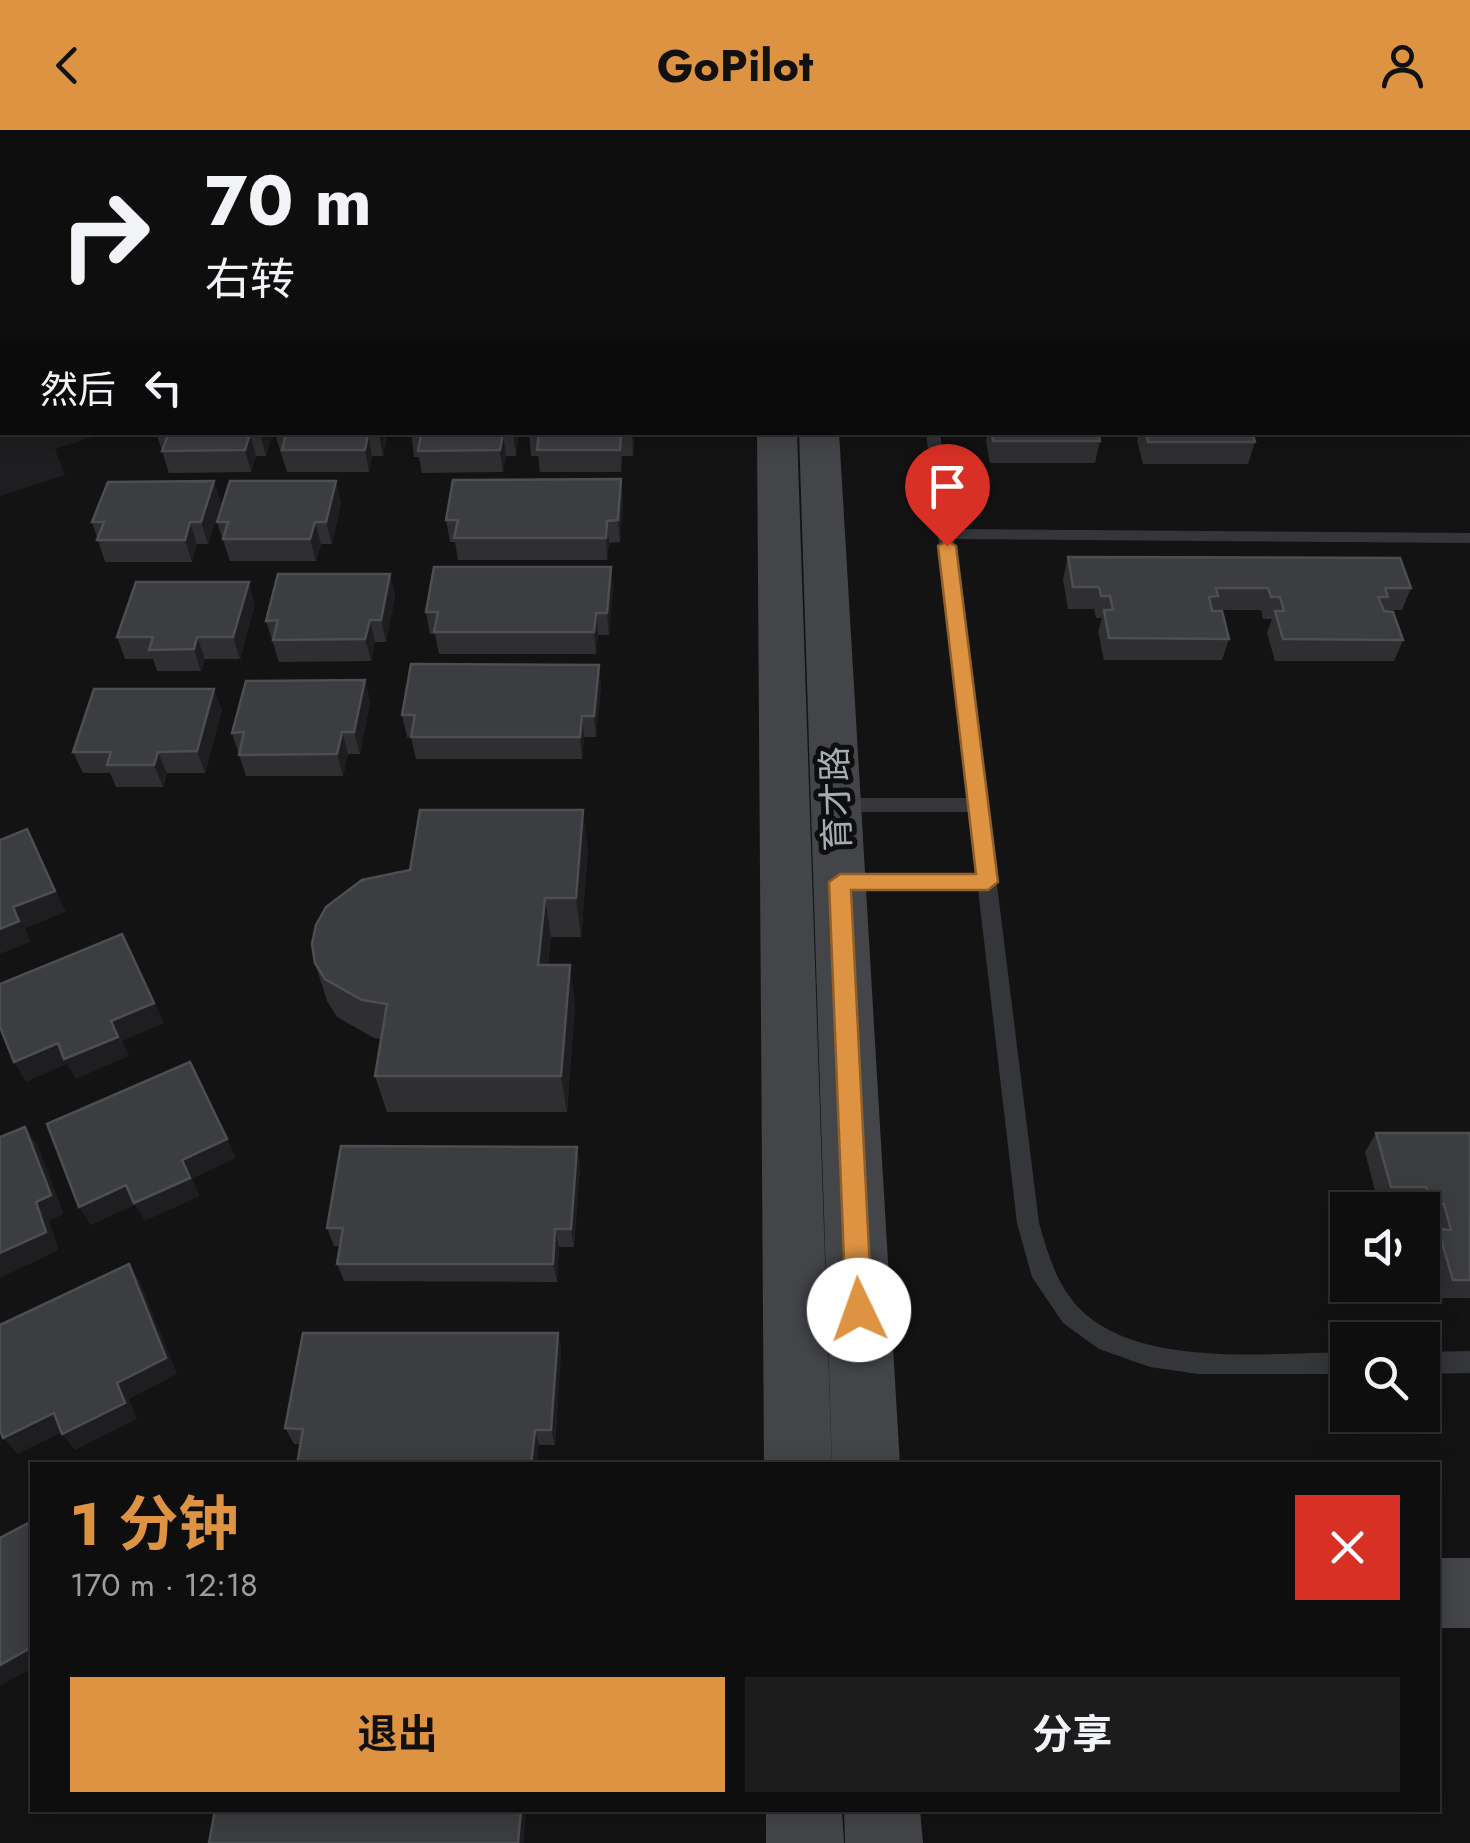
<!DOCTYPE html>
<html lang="zh">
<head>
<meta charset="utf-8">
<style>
	body { margin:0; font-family:Jost,"Noto Sans SC",sans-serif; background:#1c1c1d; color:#f1f3f6; height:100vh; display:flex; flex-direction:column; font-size:38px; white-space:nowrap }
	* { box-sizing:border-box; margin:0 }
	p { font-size:32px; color:#9b9c9e }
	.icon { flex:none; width:55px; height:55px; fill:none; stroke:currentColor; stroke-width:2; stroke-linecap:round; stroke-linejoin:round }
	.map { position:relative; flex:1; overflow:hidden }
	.side { position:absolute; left:30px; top:1332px; width:1410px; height:350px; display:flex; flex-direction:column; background:#0e0e0f; border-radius:0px; box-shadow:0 5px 25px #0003,0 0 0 2px #2e2e2f }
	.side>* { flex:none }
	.guide { position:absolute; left:0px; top:0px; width:1470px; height:305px; box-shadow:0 5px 25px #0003,0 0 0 2px #2e2e2f; background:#0e0e0f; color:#f1f3f6; overflow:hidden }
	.controls { position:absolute; left:1330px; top:1062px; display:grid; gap:20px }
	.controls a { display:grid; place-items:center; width:110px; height:110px; border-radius:0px; background:#0e0e0f; box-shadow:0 5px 25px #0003,0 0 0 2px #2e2e2f; font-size:50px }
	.pin { position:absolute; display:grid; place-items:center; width:85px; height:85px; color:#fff; margin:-102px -42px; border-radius:50% 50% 50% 0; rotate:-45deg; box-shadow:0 0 10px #0007 }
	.pin .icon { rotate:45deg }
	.me { position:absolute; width:110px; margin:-55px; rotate:357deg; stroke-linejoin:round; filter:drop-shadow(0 0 8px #0008) }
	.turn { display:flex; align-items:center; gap:35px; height:210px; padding:0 40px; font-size:45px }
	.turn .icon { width:130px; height:130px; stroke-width:2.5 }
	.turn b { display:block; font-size:70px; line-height:85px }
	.then { display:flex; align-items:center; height:95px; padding:0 40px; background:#0003; gap:20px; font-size:38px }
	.round { display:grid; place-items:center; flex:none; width:105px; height:105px; border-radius:0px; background:#1c1c1d }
	.headline { display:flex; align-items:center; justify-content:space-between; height:170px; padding:0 40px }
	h1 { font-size:60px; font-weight:700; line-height:75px; color:#dd9342 }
	.primary-button { display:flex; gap:20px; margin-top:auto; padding:20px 40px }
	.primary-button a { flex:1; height:115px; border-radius:0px; background:#dd9342; color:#111; font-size:40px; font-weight:700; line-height:115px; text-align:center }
	.primary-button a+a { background:#1c1c1d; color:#f1f3f6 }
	header { display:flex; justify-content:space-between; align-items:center; height:130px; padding:0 40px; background:#dd9342; color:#111; font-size:45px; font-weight:700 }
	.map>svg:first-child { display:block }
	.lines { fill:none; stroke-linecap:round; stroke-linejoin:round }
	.lane { fill:#343639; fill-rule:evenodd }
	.secondary { fill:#434549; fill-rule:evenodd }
	.wall { fill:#2f2f32 }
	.shaded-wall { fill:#1e1e20 }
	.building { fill:#3c3d40; stroke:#4c4e52; stroke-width:2.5 }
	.route { fill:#dd9342; stroke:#90602b; stroke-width:2.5 }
	.labels { text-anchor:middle; stroke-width:10; stroke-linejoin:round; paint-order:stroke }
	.street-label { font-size:35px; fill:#a6acb3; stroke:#0e0e0f }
</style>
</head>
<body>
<header><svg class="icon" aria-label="back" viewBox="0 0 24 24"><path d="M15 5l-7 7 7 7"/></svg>GoPilot<svg class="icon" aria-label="person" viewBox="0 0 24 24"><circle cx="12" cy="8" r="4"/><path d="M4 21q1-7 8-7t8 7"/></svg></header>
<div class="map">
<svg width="1470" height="1713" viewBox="0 0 1470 1713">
	<rect width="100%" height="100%" fill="#131314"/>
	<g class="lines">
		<!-- lane -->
		<g class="lane">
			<path d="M854,0H866L867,2H855Z"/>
			<path d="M926,302H940L953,399L1470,403V413L954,409L1039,1093C1048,1124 1056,1153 1078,1177C1136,1239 1270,1223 1348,1222V1244H1198L1150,1237L1099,1219L1063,1193L1032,1147L1017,1093L978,759H842L832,752L842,745H977L969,682H837L828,675L837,668H968Z"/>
			<path d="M1470,1221V1243L1422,1244V1222Z"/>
		</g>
		<!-- secondary -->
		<g class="secondary">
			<path d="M751,0H783L785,2H752Z"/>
			<path d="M757,302H797L832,1335H764Z"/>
			<path d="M799,302H839L900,1335H832Z"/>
			<rect x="1438" y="1428" width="32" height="70"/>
			<path d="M766,1680H842L844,1713H766Z"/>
			<path d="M844,1680H920L923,1713H845Z"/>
		</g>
	</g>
	<!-- wall -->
	<g class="wall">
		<path d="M69,0H391L392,2H69Z"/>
		<path d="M427,0H601V2H428Z"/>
		<path d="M1129,0H1308L1307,2H1129Z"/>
		<path d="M1470,124V162L1468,157V130Z"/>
		<path d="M273,302L266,326H256L251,342L169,343L157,305Z"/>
		<path d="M388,302L383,326H372L369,342H287L275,304Z"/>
		<path d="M411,302H519L516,326H506L503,342L422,343L419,327H414Z"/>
		<path d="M529,302H634L633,326H622L621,342H540L538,326H531Z"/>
		<path d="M988,302H1098L1100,311L1095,333H990L986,311Z"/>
		<path d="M1139,302H1252L1255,312L1248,334H1143L1137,311Z"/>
		<path d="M621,349L623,371L620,412L609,413L607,430H458L455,412H450L446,390Z"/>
		<path d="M336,351L341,373L332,414H321L316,431H230L217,392Z"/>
		<path d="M221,373L208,414H197L192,432H105L92,392Z"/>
		<path d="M1068,427L1411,458L1402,480H1383L1403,510L1394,531H1275L1267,503L1272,489H1263L1261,480H1214L1229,509L1222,530H1104L1098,502L1102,488H1096L1094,479H1068L1063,449Z"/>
		<path d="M611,437L613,459L609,505H598L596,524H439L435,504H430L426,482Z"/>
		<path d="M390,444L395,466L386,512H375L371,531L279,532L266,491Z"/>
		<path d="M255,474L240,529H205L201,541H157L153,529H125L117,507Z"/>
		<path d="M599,535L601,556L596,607H584L582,629H416L411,607H407L402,585Z"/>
		<path d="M365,550L370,572L360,624H348L343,646H246L232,603Z"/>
		<path d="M222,580L205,643H167L163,657H116L110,643H83L73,622Z"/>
		<path d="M588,719L581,807H551L548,835L575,873L567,982H387L375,946L381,909L374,908L337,887L327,871L315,833Z"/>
		<path d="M1376,1003H1470V1168H1439L1425,1117L1434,1105L1431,1092H1422V1080H1414L1413,1076H1379L1365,1022Z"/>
		<path d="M577,1017L580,1036L574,1117H559L557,1152L344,1151L337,1134L340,1116H334L327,1098Z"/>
		<path d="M558,1203L561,1220L555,1315L294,1314L285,1298Z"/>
	</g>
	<!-- shaded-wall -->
	<g class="shaded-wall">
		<path d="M189,0H234V2H190Z"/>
		<path d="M1278,0H1308L1307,2H1271Z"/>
		<path d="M1470,37V58H1468V38Z"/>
		<path d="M5,302H98L99,305L55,319L65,345L0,366V304Z"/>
		<path d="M261,302H273L266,326L260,304Z"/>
		<path d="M379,302H388L383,326L379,304Z"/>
		<path d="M513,302H519L516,326Z"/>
		<path d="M632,302H634L633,326Z"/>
		<path d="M250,304L256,326L251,342L245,320Z"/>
		<path d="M368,304L372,326L369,342L365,320Z"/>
		<path d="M503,304L506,326L503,342L500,320Z"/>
		<path d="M621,349L623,371L620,412L618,390Z"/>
		<path d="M214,351L221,373L208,414L201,392Z"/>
		<path d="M336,351L341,373L332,414L326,392Z"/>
		<path d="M607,391L609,413L607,430L606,408Z"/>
		<path d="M190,392L197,414L192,432L185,410Z"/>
		<path d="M315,392L321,414L316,431L310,409Z"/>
		<path d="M611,437L613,459L609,505L607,483Z"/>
		<path d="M390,444L395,466L386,512L381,490Z"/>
		<path d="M249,452L255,474L240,529L233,507Z"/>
		<path d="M596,483L598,505L596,524L594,502Z"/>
		<path d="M370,490L375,512L371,531L365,509Z"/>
		<path d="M197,507L205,529L201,541L194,519Z"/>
		<path d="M599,535L601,556L596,607L594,586Z"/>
		<path d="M365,550L370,572L360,624L354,602Z"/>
		<path d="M214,559L222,580L205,643L197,621Z"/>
		<path d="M582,586L584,607L582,629L580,607Z"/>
		<path d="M342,602L348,624L343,646L337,624Z"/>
		<path d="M158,622L167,643L163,657L154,635Z"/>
		<path d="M583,680L588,719L581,807L576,768Z"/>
		<path d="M27,699L66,782L25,798L31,812L0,824V799L13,777Z"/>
		<path d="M545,768L551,807L544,873L538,835Z"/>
		<path d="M122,804L164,893L122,911L129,926L76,949L67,934L26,952L14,932L111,891Z"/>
		<path d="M570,835L575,873L567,982L561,946Z"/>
		<path d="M190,932L236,1028L192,1049L200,1066L145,1091L135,1075L91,1095L79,1077L182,1030Z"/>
		<path d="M25,997L38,1016L64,1084L49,1091L59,1120L0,1148V1123L36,1072Z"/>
		<path d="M577,1017L580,1036L574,1117L571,1099Z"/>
		<path d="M555,1099L559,1117L557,1152L553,1134Z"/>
		<path d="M129,1134L140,1152L177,1244L129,1269L137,1289L75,1320L62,1304L117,1253Z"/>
		<path d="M558,1203L561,1220L555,1315L551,1300Z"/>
		<path d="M54,1283L68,1299L18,1324L3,1308Z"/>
		<path d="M535,1300L539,1315L537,1335H531Z"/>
		<path d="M32,1517V1538L0,1556V1535Z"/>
		<path d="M521,1680H526L524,1713H518Z"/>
	</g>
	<!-- building -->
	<g class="building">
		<path d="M72,0H198L199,1L191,2H123L121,0L112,2H74Z"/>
		<path d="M1209,0H1278L1271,2H1208L1206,1Z"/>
		<path d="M1373,0H1470V37L1468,38V2H1375Z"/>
		<path d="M2,243V302H5L0,304V244Z"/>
		<path d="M158,302H261L260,304H250L245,320L162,321L168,305H157Z"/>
		<path d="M276,302H379V304H368L365,320H282L286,304H275Z"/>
		<path d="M411,302H513V304H503L500,320L418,321L421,305H410Z"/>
		<path d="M529,302H632V304H621L620,320H537L539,304H528Z"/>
		<path d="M992,302H1098L1100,311H993Z"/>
		<path d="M1146,302H1252L1255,312H1148Z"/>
		<path d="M621,349L618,390L607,391L606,408H454L458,390H446L453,350Z"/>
		<path d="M214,351L201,392H190L185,410H97L104,392H92L108,352Z"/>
		<path d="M230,351H336L326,392H315L310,409H223L228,392H217Z"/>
		<path d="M1068,427L1400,428L1411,458H1385L1388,467H1378L1384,481L1393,482L1403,510L1283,509L1275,481H1284L1280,467H1271L1268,458H1216L1218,466L1209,467L1212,481H1222L1229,509L1109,508L1104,480H1113L1110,466H1101L1099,457H1073Z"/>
		<path d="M434,437H611L607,483H596L594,502H434L438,482H426Z"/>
		<path d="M278,444H390L381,490H370L365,509L273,510L278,490L266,491Z"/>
		<path d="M136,452H249L233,507H197L194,519L149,520L153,507H117Z"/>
		<path d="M411,534L599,535L594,586H582L580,607H411L415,585H402Z"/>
		<path d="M365,550L354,602H342L337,624L239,625L244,602L232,603L246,551Z"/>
		<path d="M94,559H214L197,621L158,622L154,635H107L111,622H73Z"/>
		<path d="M420,680H583L576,768H545L538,835H570L561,946H375L387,874L362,870L325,849L315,833L312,814L316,795L326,777L362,750L410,740Z"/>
		<path d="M27,699L55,761L13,777L19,791L0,799V710Z"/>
		<path d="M122,804L154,873L111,891L118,907L64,929L58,913L14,932L0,897V854Z"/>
		<path d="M190,932L227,1009L182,1030L190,1048L134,1073L126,1055L79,1077L47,994Z"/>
		<path d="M25,997L51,1065L36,1072L46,1102L0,1123V1007Z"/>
		<path d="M1376,1003H1470V1150H1453L1438,1099L1451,1100L1444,1074H1431L1426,1057H1391Z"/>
		<path d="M341,1016L577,1017L571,1099H555L553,1134H337L343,1098H327Z"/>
		<path d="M129,1134L166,1228L117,1253L125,1273L62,1304L54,1283L3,1308L0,1300V1195Z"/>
		<path d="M303,1203H558L551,1300H535L531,1335H297L303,1299L285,1298Z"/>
		<path d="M32,1391V1517L0,1535V1408Z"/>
		<path d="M215,1680H521L518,1713H209Z"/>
	</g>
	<!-- route -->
	<path class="route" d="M947,411L956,416L998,752L988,760H851L872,1180L869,1188L859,1192L850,1188L846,1180L829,752L840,744H976L938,416Z"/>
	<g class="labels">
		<!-- street labels -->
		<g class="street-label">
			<text transform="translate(836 669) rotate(-92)" y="12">育才路</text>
		</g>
	</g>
</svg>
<div class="controls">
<a><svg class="icon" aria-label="sound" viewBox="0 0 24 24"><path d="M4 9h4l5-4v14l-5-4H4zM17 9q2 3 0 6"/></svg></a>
<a><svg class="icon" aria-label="search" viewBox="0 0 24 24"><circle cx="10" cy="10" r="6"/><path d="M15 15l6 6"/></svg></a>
</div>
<div class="pin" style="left:947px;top:416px;background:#d93025"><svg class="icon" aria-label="arrive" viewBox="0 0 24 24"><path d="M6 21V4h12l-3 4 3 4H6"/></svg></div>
<svg class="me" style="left:859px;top:1180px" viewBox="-20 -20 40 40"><circle r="19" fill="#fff"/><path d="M0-13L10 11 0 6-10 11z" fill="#dd9342"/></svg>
<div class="guide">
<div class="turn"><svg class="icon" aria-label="right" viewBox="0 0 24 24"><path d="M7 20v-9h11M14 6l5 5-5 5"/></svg><div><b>70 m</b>右转</div></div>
<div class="then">然后<svg class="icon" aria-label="left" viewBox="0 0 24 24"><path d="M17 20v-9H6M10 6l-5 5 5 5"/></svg></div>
</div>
<section class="side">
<div class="headline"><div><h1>1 分钟</h1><p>170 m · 12:18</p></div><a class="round" style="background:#d93025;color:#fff"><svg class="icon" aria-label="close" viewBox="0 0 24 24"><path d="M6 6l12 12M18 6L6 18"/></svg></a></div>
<div class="primary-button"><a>退出</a><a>分享</a></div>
</section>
</div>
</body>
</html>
